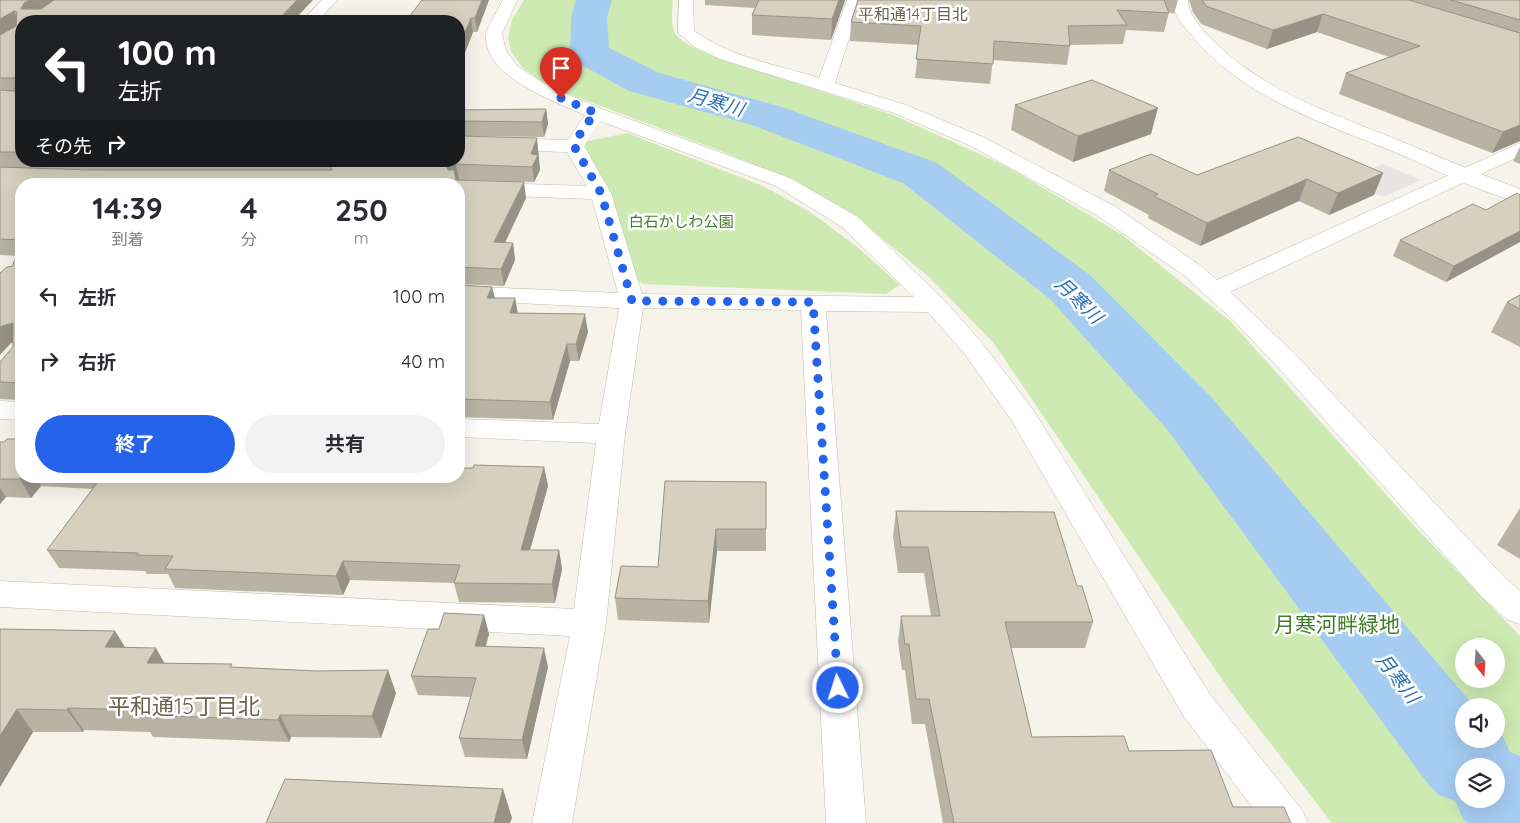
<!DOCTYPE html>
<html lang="ja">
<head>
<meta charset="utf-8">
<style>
	body { margin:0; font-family:Quicksand,"Noto Sans JP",sans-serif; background:#f2f2f3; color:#2b2b33; height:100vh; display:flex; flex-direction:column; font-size:19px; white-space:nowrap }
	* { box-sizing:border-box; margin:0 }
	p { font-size:16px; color:#7c7c81 }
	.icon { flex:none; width:28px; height:28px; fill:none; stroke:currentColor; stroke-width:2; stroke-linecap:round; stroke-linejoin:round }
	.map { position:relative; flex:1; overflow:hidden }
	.sheet { position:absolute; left:15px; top:178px; width:450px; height:305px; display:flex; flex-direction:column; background:#fff; border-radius:20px; box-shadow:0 5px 20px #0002 }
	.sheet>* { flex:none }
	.hud { position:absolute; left:15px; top:15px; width:450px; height:152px; border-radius:20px; box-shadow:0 5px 20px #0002; background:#202124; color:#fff; overflow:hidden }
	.needle { width:32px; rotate:163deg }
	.buttons { position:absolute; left:1455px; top:638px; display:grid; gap:10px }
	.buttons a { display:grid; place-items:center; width:50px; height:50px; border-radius:50%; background:#fff; box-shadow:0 5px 20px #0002; font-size:25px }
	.pin { position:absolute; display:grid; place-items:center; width:42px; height:42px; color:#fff; margin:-51px -21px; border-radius:50% 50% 50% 0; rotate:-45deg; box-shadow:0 0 5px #0007 }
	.pin .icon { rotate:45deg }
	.me { position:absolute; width:55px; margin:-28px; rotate:356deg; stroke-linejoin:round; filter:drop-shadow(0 0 4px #0008) }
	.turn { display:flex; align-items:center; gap:18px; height:105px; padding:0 20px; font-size:22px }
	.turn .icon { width:65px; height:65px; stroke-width:2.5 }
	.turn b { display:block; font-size:35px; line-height:42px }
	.then { display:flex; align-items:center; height:48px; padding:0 20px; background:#0003; gap:10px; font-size:19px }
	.eta { display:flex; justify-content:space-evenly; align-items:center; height:85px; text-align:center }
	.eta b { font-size:30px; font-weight:700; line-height:35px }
	.button { display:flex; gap:10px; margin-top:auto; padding:10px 20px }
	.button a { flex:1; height:58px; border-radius:30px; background:#2563eb; color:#fff; font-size:20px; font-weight:700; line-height:58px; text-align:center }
	.button a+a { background:#f2f2f3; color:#2b2b33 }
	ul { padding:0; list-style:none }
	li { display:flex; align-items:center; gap:15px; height:65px; padding:0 20px }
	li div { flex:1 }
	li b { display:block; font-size:19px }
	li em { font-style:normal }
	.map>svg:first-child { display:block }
	.green { fill:#cceab2; fill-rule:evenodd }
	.parking { fill:#e7e5e1 }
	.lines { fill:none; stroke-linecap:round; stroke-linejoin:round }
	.river { fill:#a6ccf2; fill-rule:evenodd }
	.minor-casing { stroke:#c1bcac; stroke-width:1 }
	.tertiary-casing { stroke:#c1bcac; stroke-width:1 }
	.minor { fill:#fff; fill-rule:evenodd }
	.tertiary { fill:#fff; fill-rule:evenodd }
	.wall { fill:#b9b3a4 }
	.shaded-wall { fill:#969286 }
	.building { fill:#d7d0bf; stroke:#969286 }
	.route { stroke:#2563eb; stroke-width:9; stroke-dasharray:0 16.2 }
	.labels { text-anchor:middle; stroke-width:5; stroke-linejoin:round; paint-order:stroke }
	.far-park-label { font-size:15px; fill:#417d29; stroke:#fff }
	.far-neighbourhood-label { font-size:16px; fill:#6c634e; stroke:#fff }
	.water-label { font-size:19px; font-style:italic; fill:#2d71b8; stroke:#fff }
	.near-park-label { font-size:21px; fill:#417d29; stroke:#fff }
	.near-neighbourhood-label { font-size:22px; fill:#6c634e; stroke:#fff }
</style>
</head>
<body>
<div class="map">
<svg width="1520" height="823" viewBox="0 0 1520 823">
	<rect width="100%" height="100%" fill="#f5f3ea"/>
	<!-- green -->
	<g class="green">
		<path d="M524,0H673C669,36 674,37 704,53L891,114L1008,167L1121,234L1230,321L1415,527L1520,636V823H1332L1230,691L993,342L929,277L857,218L789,180L734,156L566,93L539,80L522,67L511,51L508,37L512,20ZM1464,646H1496V679H1464ZM1464,706H1496V739H1464ZM1464,766H1496V799H1464Z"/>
		<path d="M627,133L763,186L810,212L856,246L900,285L886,294L645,284L634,280L584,142Z"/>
	</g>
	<!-- parking -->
	<path class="parking" d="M1383,164L1421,180L1383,197L1345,180Z"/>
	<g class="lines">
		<!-- river -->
		<path class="river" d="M576,0H612L607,18L609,48L659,73L782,107L937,163L1090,275L1212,398L1474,706H1464V739H1496V731L1503,737L1510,752L1520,756V823H1468L1463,819L1455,801L1439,795L1428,784L1166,428L1050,299L903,183L752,125L629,91L576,62L570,54L571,18ZM1464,766H1496V799H1464Z"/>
		<defs>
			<g id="minor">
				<path d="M322,0H337L318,21H302Z"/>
				<path d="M503,0H517L502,34L506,51L517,66L550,87L602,109L790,178L858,217L944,300L982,343L1034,411L1209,693L1302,810L1308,823H1264L1183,715L1012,421L964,353L928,312L826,311L866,823H826L801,310L643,308L625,434L606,623L572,823H532L570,636L0,607V581L574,609L596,443L459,437V419L599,424L619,308L459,300V286L618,293L592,199L459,194V184H452L459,182L587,186L567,152L459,149V137L568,140L585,115C555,102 483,76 486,35C487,27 499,8 503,0ZM600,121L776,186L842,227L914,297L642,294L611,193L584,146Z"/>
				<path d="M679,0H693L694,31C730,57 777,65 819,78L847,0H861L835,83L906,105L985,138L1114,206L1201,266L1217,280L1520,143V156L1230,292L1296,355L1505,578L1520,591V624L1508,620L1481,596L1278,367L1233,320L1185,276L1098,216L971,146L894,113L720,59L695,47L678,33Z"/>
				<path d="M0,401L21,402V420L0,419Z"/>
			</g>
			<path id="tertiary" d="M1174,0H1188C1188,12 1196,21 1203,30C1252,86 1325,111 1393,138C1435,155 1477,173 1520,189V202C1481,193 1441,172 1404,156C1329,125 1245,100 1192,36C1183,26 1172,14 1174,0Z"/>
		</defs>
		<!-- minor casing -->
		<use href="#minor" class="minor-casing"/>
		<!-- tertiary casing -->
		<use href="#tertiary" class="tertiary-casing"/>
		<!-- minor -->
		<use href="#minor" class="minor"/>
		<!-- tertiary -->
		<use href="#tertiary" class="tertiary"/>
	</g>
	<!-- wall -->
	<g class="wall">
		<path d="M0,0H313L21,21V161H459V110L546,109L548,124L544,137L462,136L539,153L538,155L540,170L534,182L467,180L526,198L505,243H513L515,260L504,286L459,284V184H21V400L0,399V362L13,347V343H11L13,266L19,256L0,255V167L105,170L0,167Z"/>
		<path d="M489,0L477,32H473L459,68V21Z"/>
		<path d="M705,0H845L831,40L752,35V15L755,8L705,5Z"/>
		<path d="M858,0H1178L1174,14L1169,12L1164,32L1126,30L1123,44L1070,45L1067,65L993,60L990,84L915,78L919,45L850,41L851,22Z"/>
		<path d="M1189,0H1520V141L1492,153L1339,94L1346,73L1389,57L1317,32L1267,49L1201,24L1193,12Z"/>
		<path d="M1015,105L1151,134L1073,162L1011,130Z"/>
		<path d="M1520,147V164L1513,161Z"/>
		<path d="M1109,170L1197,175L1383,173L1374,195L1329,215L1299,201L1200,246L1148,218L1149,215L1104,191Z"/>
		<path d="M1520,195V242L1446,282L1393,256L1400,240L1486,210Z"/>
		<path d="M459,285L492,287L495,298H515L518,313L588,332L579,361H570L553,420L459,417Z"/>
		<path d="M1520,295V347L1491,332L1507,302Z"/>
		<path d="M0,442H4L21,476H459L544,467L548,486L530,550H559L562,569L555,603L459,602L454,583L350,580L343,595L175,588L168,574H147L145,571L59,568L47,550L93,489L41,486L31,498L6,497L0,504Z"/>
		<path d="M766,482V551H717L709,623L618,620L615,598L658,567Z"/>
		<path d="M1520,508V559L1497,545Z"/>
		<path d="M896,511L1077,586L1093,622L1085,648H1011L1032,737L1129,751L1233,807L1291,823H943L925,724H912L905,670H902L898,642L901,616H931L924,573H898L893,537Z"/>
		<path d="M484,615L489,634L486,646L548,667L527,759L465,757L459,738L471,697L418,695L411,676L439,629Z"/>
		<path d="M0,629L115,631L125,647L165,663L233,668L396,693L381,738L291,737L289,742L153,737L150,732L84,730L83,732H33L0,787Z"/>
	</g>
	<!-- shaded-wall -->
	<g class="shaded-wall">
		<path d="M30,0H55L27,21L21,9L24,3Z"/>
		<path d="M297,0H313L293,21H277Z"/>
		<path d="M482,0H489L477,32L475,18Z"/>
		<path d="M839,0H845V1L831,40L832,19Z"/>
		<path d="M14,11L20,24L0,36V19Z"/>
		<path d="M1323,14L1317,32L1267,49L1273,30Z"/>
		<path d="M471,18L473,32L459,68V47Z"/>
		<path d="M1158,108L1151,134L1073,162L1078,136Z"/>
		<path d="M546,109L548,124L544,137L542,122Z"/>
		<path d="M1520,125V141L1492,153L1503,132Z"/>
		<path d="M537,138L540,170L534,182L531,154Z"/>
		<path d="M456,164L459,180L451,184L447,167Z"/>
		<path d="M1383,173L1374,195L1329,215L1338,193Z"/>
		<path d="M1307,179L1299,201L1200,246L1207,223Z"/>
		<path d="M524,182L526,198L497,259L494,242Z"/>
		<path d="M1520,231V242L1446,282L1454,266Z"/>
		<path d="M513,243L515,260L504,286L501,269Z"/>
		<path d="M492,287L496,304L487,298Z"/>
		<path d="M515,298L518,316L510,313Z"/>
		<path d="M585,314L588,332L579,361L576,344Z"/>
		<path d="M13,323L21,341L11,343L0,355V327L2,326Z"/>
		<path d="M567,344L570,361L553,420L550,402Z"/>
		<path d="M544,467L548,486L525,568L521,550Z"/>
		<path d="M22,476H35L41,486L31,498L20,479Z"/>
		<path d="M0,488L6,497L0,504Z"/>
		<path d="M716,529L717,551L709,623L708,601Z"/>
		<path d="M559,550L562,569L555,603L552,584Z"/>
		<path d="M343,561L350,580L343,595L336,576Z"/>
		<path d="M484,615L489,634L480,665L475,646Z"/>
		<path d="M115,631L129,654L105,647Z"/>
		<path d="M156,648L169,671L147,663Z"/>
		<path d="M544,648L548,667L527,759L522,740Z"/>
		<path d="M388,670L396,693L381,738L372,716Z"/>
		<path d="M68,708L84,730L83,732L67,710Z"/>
		<path d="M17,709L33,732L0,787V736Z"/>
		<path d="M280,715L291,737L289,742L278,720Z"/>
		<path d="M503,789L512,818L510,823H494Z"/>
	</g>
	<!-- building -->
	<g class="building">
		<path d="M0,0H30L24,3L21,9H41L54,0H297L277,21H21V152H0V90L15,91L16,78H0V35L16,26L17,12L14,11L0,19Z"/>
		<path d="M422,0H482L475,18H471L459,47V21H406Z"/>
		<path d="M759,0H839L832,19L752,15Z"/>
		<path d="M858,0H1164L1169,13L1117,10L1127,25L1068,26L1070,46L994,41L993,64L916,59L921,26L851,22Z"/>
		<path d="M1202,0H1409L1520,33V125L1503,132L1346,73L1420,46L1323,14L1273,30L1206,6Z"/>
		<path d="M1451,0H1520V20Z"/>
		<path d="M1092,80L1158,108L1078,136L1015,105Z"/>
		<path d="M546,109L542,122L459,121V110Z"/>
		<path d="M459,136L537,138L531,154L538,155L532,167L456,164L447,167L448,170H454L456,180L524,182L494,242L513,243L501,269L459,267V184H21V240L0,239V167L89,170H332L329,163L323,161H459Z"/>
		<path d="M1298,137L1383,173L1338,193L1307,179L1207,223L1154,196L1158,194L1109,170L1151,154L1197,175Z"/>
		<path d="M1517,193L1520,195V231L1454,266L1400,240L1473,204L1486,210Z"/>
		<path d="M21,254V383L0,382V362L13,347V323L2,326L0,327V273L7,267L13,266L14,261Z"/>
		<path d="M459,285L492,287L487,298H515L510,313L585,314L576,344H567L550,402L459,399Z"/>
		<path d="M1520,295V309L1507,302Z"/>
		<path d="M7,439H21V476H22L20,479H0V442H4Z"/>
		<path d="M474,465L544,467L521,550H559L552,584L454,583L460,565L343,561L336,576L165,569L173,556L137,555L138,553L47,550L97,483H90L95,476H459V468H473Z"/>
		<path d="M665,481L766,482V529H716L708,601L615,598L621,566L658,567Z"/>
		<path d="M896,511L1054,512L1077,586H1082L1093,622H1005L1032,737L1124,736L1129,751L1211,750L1233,807H1284L1291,823H954L929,699H916L909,644H905L901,616H940L928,547H901Z"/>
		<path d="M444,613L484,615L475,646L544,648L522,740L459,738L476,678L411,676L428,629H439Z"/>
		<path d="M0,629L115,631L105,647L156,648L147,663L232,664L230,667L317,671L388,670L372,716L280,715L278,720L139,715L142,710L68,708L67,710L17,709L0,736Z"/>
		<path d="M285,779L503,789L494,823H266Z"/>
	</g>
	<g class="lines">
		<!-- route -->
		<path class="route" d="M561,98L596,113L583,128L574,146L601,193L632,301L813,302L838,688"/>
	</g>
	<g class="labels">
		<!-- far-park labels -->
		<g class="far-park-label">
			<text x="681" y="227">白石かしわ公園</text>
		</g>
		<!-- far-neighbourhood labels -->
		<g class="far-neighbourhood-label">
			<text x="913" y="20">平和通14丁目北</text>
		</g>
		<!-- water labels -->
		<g class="water-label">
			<text transform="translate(716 102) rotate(16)" y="7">月寒川</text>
			<text transform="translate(1079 300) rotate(44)" y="7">月寒川</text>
			<text transform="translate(1398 678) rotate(52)" y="7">月寒川</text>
		</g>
		<!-- near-park labels -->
		<g class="near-park-label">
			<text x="1337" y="632">月寒河畔緑地</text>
		</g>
		<!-- near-neighbourhood labels -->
		<g class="near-neighbourhood-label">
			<text x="184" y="714">平和通15丁目北</text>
		</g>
	</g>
</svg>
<div class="buttons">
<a><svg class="needle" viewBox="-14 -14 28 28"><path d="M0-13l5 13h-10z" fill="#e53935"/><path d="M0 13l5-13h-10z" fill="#7c7c81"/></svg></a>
<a><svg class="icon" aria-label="sound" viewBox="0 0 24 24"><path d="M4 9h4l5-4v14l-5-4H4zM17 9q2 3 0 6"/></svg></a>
<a><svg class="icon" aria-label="layers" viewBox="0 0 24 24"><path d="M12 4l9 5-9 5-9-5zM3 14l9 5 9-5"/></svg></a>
</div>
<div class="pin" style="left:561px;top:98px;background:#d93025"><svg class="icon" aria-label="arrive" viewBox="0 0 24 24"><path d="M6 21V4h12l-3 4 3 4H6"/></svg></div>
<svg class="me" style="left:838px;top:688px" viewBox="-20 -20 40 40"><circle r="17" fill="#2563eb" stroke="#fff" stroke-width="3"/><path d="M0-11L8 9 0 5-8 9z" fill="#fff"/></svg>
<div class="hud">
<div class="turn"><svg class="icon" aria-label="left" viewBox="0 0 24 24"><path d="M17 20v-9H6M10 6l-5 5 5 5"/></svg><div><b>100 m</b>左折</div></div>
<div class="then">その先<svg class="icon" aria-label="right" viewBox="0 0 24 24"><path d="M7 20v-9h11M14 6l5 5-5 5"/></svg></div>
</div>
<section class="sheet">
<div class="eta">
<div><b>14:39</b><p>到着</p></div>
<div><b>4</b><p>分</p></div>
<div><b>250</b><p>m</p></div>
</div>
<ul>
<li><svg class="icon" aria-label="left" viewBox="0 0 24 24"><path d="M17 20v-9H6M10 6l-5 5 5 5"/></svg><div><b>左折</b></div><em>100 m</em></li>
<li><svg class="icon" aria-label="right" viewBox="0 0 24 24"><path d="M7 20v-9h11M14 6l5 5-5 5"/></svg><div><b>右折</b></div><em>40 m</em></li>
</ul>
<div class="button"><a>終了</a><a>共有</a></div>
</section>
</div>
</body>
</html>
